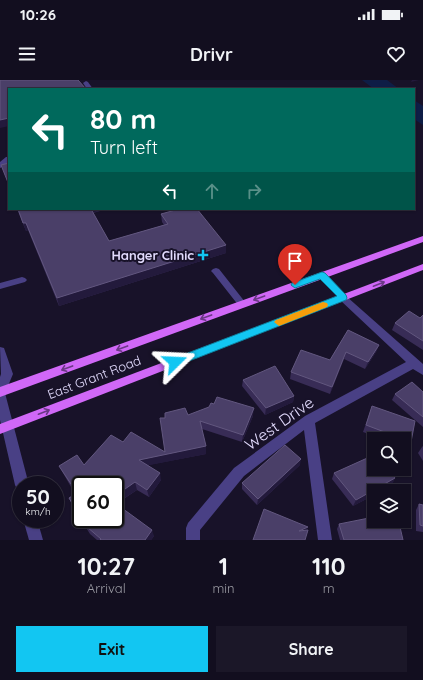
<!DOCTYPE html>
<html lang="en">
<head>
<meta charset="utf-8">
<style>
	body { margin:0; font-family:Quicksand,sans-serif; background:#1b1728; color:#f1f3f6; height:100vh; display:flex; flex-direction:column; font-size:15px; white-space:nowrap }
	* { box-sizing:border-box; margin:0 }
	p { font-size:13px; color:#9c9ca4 }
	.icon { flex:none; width:22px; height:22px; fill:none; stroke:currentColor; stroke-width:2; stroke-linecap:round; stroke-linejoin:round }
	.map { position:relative; height:460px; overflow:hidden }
	.sheet { display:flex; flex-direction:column; background:#120e1f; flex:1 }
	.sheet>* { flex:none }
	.banner { position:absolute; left:8px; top:8px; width:407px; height:122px; border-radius:0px; box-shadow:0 1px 3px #0004,0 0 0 1px #312e3d; background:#00695c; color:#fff; overflow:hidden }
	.fabs { position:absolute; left:367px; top:352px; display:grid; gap:8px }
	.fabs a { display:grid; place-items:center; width:44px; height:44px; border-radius:0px; background:#120e1f; box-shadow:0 1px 3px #0004,0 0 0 1px #312e3d; font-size:20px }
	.speed { position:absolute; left:12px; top:396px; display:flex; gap:8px; font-size:20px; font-weight:700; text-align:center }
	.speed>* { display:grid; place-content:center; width:52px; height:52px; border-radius:50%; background:#120e1f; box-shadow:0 1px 3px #0004,0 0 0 1px #312e3d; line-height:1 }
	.speed small { font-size:10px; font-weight:400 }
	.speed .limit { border:2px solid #111; border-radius:6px; background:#fff; color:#111 }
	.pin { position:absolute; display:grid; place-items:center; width:34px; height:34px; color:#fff; margin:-41px -17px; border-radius:50% 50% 50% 0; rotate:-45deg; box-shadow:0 0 4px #0007 }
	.pin .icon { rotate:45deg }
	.me { position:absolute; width:44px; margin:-22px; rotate:69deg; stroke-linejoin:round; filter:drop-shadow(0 0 3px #0008) }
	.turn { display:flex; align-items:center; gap:14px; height:84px; padding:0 16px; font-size:18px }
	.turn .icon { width:52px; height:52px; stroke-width:2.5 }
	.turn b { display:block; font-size:28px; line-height:34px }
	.lanes { display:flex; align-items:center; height:38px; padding:0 16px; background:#0003; justify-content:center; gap:20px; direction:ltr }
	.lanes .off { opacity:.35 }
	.eta { display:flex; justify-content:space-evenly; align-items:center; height:68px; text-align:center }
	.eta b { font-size:24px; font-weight:700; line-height:28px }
	.button { display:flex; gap:8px; margin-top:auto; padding:8px 16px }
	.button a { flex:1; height:46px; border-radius:0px; background:#12c6f2; color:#111; font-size:16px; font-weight:700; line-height:46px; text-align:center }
	.button a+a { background:#1b1728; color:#f1f3f6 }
	.status { display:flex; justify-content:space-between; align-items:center; height:28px; padding:0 20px; background:#120e1f; direction:ltr }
	.status svg { height:11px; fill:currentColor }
	header { display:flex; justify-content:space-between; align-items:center; height:52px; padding:0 16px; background:#120e1f; font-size:18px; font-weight:700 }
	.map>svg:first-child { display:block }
	.water { fill:#0e1d46 }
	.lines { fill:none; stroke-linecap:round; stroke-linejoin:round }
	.minor { fill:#494085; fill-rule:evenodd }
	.major { fill:#d068f7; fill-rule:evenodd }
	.wall { fill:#382c56; fill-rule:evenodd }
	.shaded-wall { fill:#231a3c }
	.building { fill:#4a3f68; stroke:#62577f }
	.oneway { stroke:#6b3986 }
	.route { fill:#12c6f2; stroke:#0c819d }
	.slow { fill:#f59e0b }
	.poi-dot { fill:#12c6f2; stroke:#181229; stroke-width:1.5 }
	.labels { text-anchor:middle; stroke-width:4; stroke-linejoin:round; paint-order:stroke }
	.poi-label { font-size:13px; font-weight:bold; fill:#e2dbfd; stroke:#181229; text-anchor:end }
	.street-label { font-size:13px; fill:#e2dbfd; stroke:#181229 }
	.near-street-label { font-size:16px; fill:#e2dbfd; stroke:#181229 }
</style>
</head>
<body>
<div class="status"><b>10:26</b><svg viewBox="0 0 49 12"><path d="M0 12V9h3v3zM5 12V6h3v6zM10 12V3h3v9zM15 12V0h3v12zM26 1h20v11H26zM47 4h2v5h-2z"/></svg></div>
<header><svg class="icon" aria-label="menu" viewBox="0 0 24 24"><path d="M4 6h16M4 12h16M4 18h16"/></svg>Drivr<svg class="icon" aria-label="heart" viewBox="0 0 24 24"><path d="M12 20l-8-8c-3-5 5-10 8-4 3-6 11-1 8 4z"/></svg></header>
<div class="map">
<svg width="423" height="460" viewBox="0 0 423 460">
	<rect width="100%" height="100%" fill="#181229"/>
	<!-- water -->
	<g class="water">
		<path d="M362,0H387L399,9H374Z"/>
		<path d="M414,20L423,26V45L414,39Z"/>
	</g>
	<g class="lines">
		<!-- minor -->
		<g class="minor">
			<path d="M86,1L88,2L93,9H87L83,3Z"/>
			<path d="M6,77H9V83L0,88V82Z"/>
			<path d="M216,188L219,189L245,222L247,224L245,226H239L213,193L211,191L213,189Z"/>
			<path d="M322,192L325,193L346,216L423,284V295L413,289L315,343L332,460H318L304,350L244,396L200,450V460H186V448L188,443L234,388L305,336L406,282L340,220L317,195Z"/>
			<path d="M22,197L25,198L27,200L25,202L0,209V203Z"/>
			<path d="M0,267L4,268L5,271L13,294L5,313L29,405H21V411L17,409L15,405L0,340V297L1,294Z"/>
			<path d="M23,439H37L43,460H29Z"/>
		</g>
		<!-- major -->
		<g class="major">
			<path d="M423,156V162L0,317V307Z"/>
			<path d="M423,184V190L0,354V344Z"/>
		</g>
	</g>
	<!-- wall -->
	<g class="wall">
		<path d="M17,129H107L93,133L109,161L164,145L162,142L161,134L226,165V173L59,226L28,150L26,151Z"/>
		<path d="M423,235V270L392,250L395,243L420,238Z"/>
		<path d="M348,250L379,265L376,272L365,289L344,279L330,314L290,299L291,292L330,280Z"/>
		<path d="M243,300L294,316L293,322L265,335L242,306Z"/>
		<path d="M423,312V347L392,320L395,314Z"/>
		<path d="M372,326L411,362L407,368L404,367V359H383L363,352Z"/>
		<path d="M188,335L253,336L242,362L202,349L206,374L148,385L161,400L149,417L137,410L116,424L154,456L151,460H97L90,454L72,425L69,418L75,414L59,386L84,385L123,362L165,372ZM81,405L115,439H81Z"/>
		<path d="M423,366V381L418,373L422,367Z"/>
		<path d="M300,385L257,425L242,409V403Z"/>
		<path d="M334,393L392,405L380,411H374V415L353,426L332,399Z"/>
		<path d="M419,424L423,425V452L416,451V430Z"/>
		<path d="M339,444L384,448L403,460H340L337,449Z"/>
	</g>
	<!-- shaded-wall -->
	<g class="shaded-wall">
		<path d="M412,0H419L411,2Z"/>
		<path d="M9,38V46L0,48V40Z"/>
		<path d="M90,129H107L91,133Z"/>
		<path d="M23,143H26L28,150L26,151Z"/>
		<path d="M226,165V173L59,226L57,218Z"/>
		<path d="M379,265L376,272L365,289L368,282Z"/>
		<path d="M346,272L344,279L330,314L332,307Z"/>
		<path d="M294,316L293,322L265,335L266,328Z"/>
		<path d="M254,328L253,336L242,362L243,355Z"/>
		<path d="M206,366V374L140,387L139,380Z"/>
		<path d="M301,379L300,385L257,425L258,419Z"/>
		<path d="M160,393L161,400L149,417L147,410Z"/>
		<path d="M395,398L392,405L380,411H374V415L353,426L356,420Z"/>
		<path d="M135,402L137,410L115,424V416Z"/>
		<path d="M308,447L306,452L299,451Z"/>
		<path d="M152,450L154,456L151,460H145Z"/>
	</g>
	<!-- building -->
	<g class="building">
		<path d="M0,0H78L86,9H9V38L0,40Z"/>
		<path d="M9,83V105L1,85Z"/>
		<path d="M18,129H91L109,161L168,144L161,134L179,129H197L226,165L57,218L26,143H23Z"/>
		<path d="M409,231L420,238L423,235V261L395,243Z"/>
		<path d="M348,250L379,265L368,282L346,272L332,307L291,292L301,270L330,280Z"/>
		<path d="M275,286L294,316L266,328L243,300Z"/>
		<path d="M412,302L423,312V337L395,314Z"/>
		<path d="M217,317L254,328L243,355L200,341L206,366L139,380L160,393L147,410L135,402L115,416V405H81V438L69,418L77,413L59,386L77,375L84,385L111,355L123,362L131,352L165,372L160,338H165V333L185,328L188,335L209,327L211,323L214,324Z"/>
		<path d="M372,326L415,341L411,362L366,345Z"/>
		<path d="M285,365L301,379L258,419L242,403Z"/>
		<path d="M374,375V389H388L395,398L356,420L334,393Z"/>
		<path d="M115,423L152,450L145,460H100L101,459L87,447L82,439H115Z"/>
		<path d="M419,424L423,425V446L420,445Z"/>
		<path d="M264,429L308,447L299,451L308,450L305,460H253Z"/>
		<path d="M374,437V441H381L384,448L400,447L403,460H344L339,444Z"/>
	</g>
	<!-- one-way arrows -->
	<defs><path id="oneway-shaft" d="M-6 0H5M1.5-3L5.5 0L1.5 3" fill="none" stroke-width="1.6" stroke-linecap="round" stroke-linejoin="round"/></defs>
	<g class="oneway">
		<use href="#oneway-shaft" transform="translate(379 204) rotate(-21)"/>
		<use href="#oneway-shaft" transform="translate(259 218) rotate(160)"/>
		<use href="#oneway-shaft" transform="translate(206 237) rotate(160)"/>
		<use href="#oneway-shaft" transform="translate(122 268) rotate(160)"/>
		<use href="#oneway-shaft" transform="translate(67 288) rotate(160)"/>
		<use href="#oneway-shaft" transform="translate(44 332) rotate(-21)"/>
	</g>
	<!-- route -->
	<path class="route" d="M322,192L325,193L346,215L347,218L346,220L179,285H172L170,282L172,279L337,216L320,199L295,208L291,205L292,203Z"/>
	<!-- slow -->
	<path class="slow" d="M323,222L327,223L328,225L327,227L279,246L274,242L276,240Z"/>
	<!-- markers -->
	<path class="poi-dot" d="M201 169h4v4h4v4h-4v4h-4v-4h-4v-4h4z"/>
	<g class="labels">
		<!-- poi labels -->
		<g class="poi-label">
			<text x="194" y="180">Hanger Clinic</text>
		</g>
		<!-- street labels -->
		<g class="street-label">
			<text transform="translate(94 297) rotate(-21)" y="5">East Grant Road</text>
		</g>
		<!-- near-street labels -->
		<g class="near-street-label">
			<text transform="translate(279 343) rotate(-35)" y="6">West Drive</text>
		</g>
	</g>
</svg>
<div class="fabs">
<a><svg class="icon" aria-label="search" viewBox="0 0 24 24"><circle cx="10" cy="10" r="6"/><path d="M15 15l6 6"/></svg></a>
<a><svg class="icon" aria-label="layers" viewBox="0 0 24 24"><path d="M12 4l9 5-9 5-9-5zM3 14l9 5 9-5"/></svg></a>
</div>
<div class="speed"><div>50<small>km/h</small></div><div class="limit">60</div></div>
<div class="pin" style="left:295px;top:205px;background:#d93025"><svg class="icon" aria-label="arrive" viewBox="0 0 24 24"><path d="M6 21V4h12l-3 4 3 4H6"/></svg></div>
<svg class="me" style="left:175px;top:282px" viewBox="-20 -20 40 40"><path d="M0-17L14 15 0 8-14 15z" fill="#12c6f2" stroke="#fff" stroke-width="4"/></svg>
<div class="banner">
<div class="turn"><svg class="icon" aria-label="left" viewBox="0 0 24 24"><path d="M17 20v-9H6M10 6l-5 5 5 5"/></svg><div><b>80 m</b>Turn left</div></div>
<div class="lanes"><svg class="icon" aria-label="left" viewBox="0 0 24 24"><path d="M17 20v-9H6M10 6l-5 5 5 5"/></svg><svg class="icon off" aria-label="ahead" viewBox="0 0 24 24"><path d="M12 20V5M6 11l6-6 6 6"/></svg><svg class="icon off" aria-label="right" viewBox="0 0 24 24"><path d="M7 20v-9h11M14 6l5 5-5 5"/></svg></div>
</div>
</div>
<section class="sheet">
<div class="eta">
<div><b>10:27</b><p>Arrival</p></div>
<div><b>1</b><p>min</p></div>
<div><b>110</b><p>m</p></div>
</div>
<div class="button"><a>Exit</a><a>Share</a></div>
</section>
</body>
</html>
